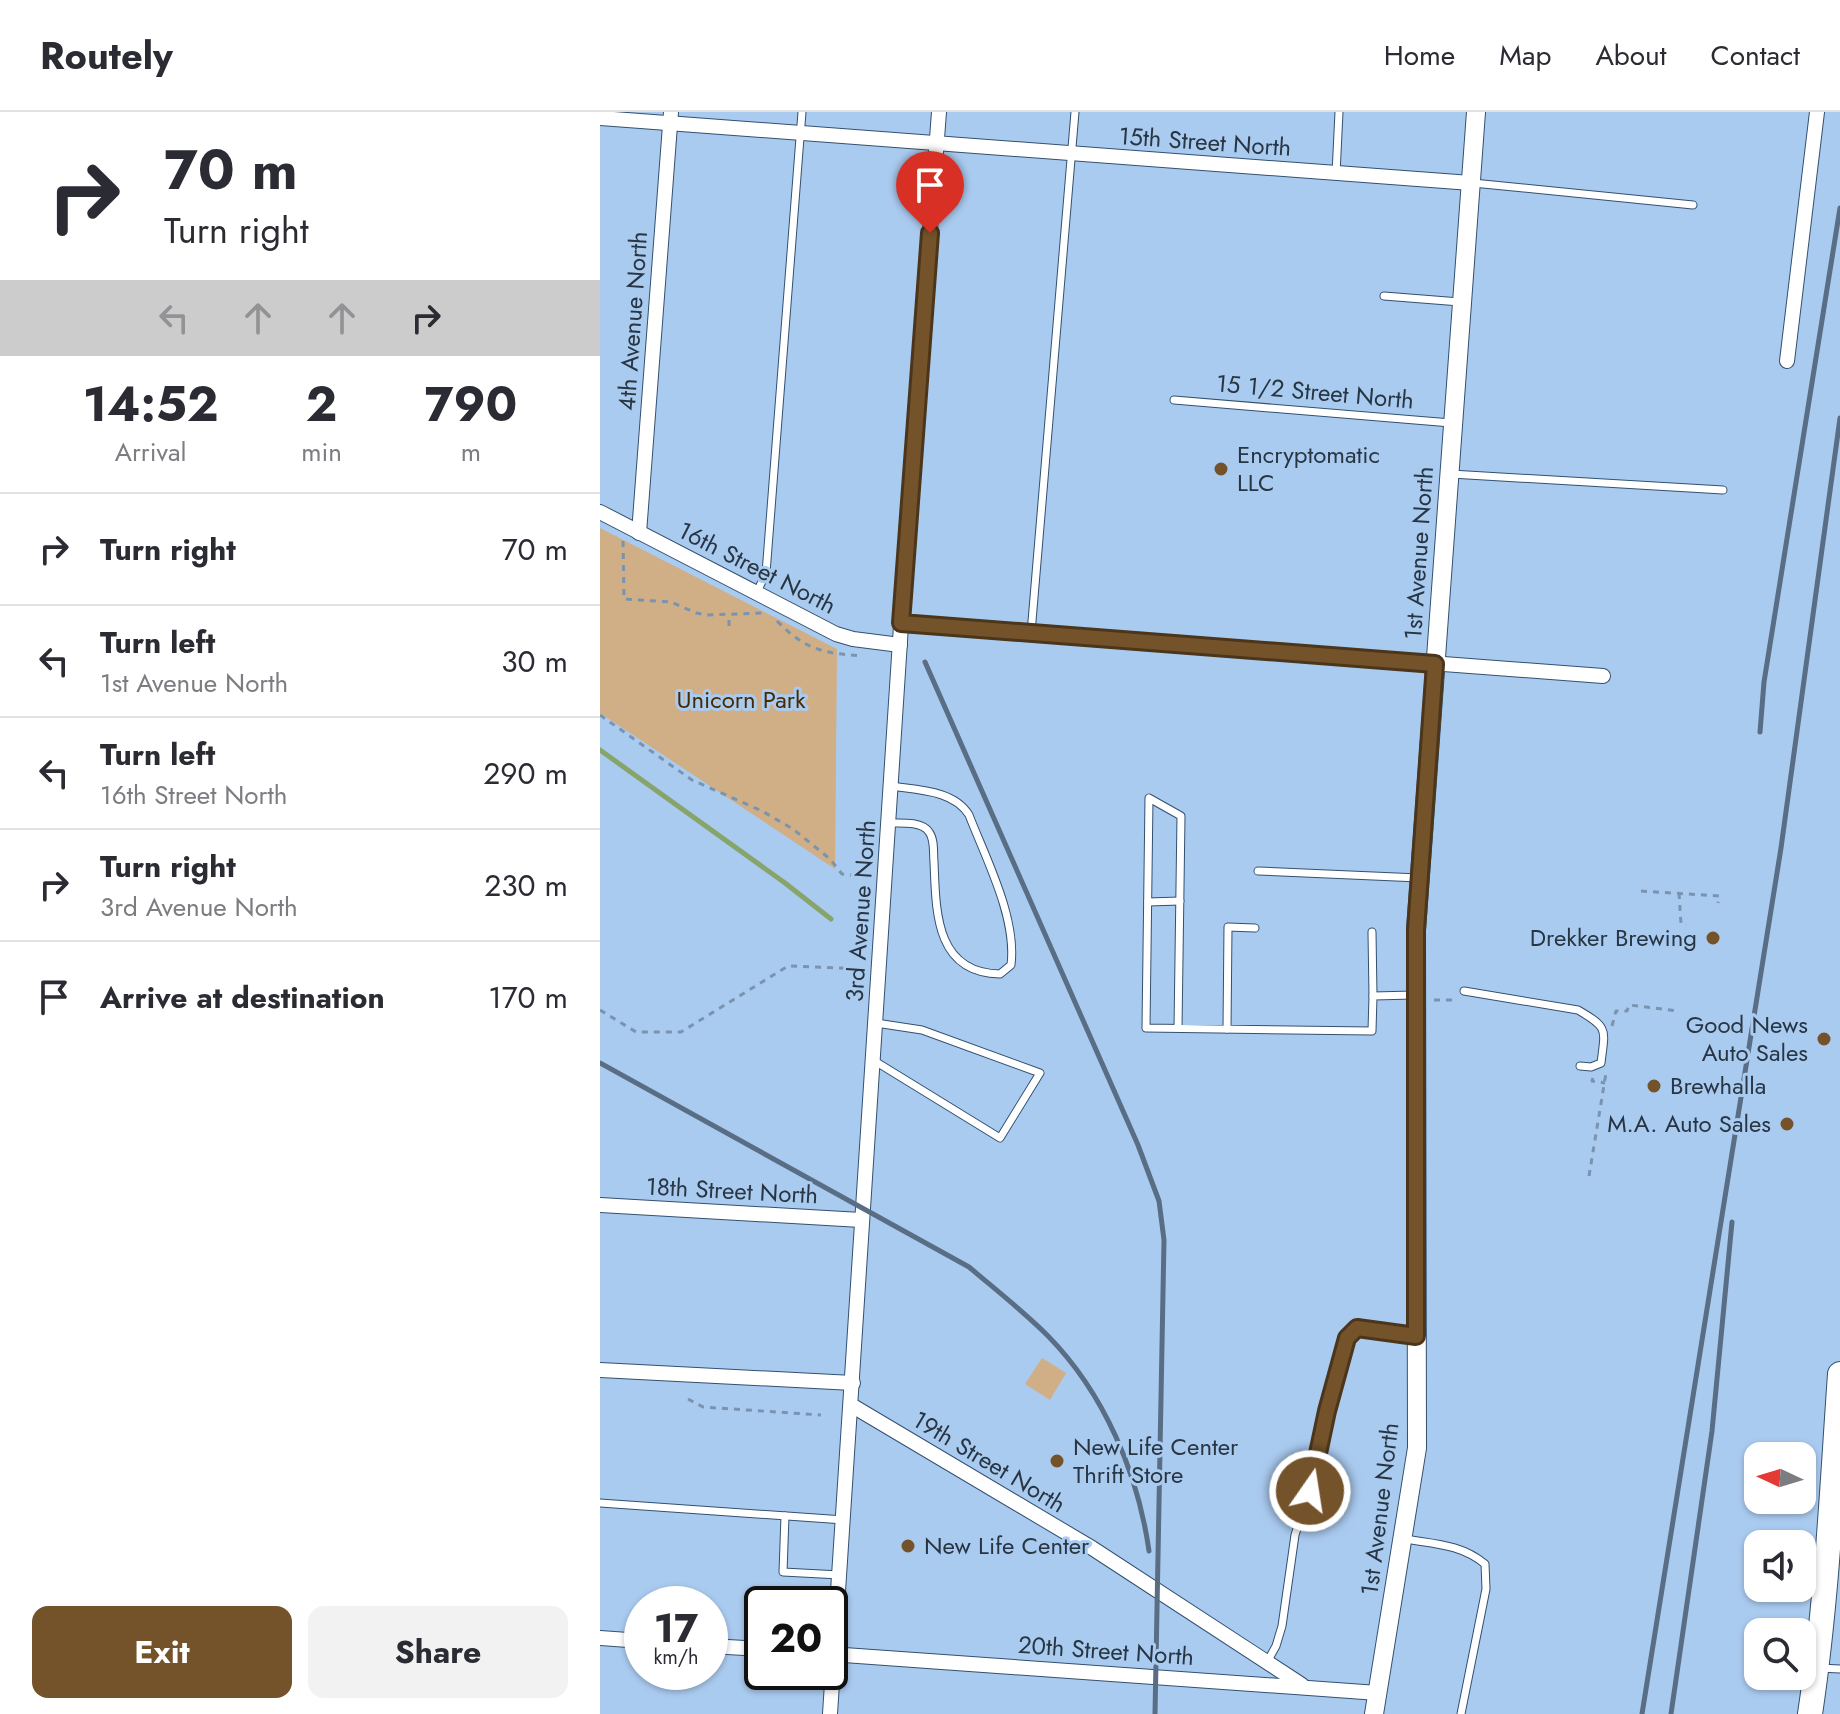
<!DOCTYPE html>
<html lang="en">
<head>
<meta charset="utf-8">
<style>
	body { margin:0; font-family:Jost,sans-serif; background:#f2f2f3; color:#2b2b33; height:100vh; display:flex; flex-direction:column; font-size:30px; white-space:nowrap }
	* { box-sizing:border-box; margin:0 }
	p { font-size:26px; color:#7c7c81 }
	.icon { flex:none; width:44px; height:44px; fill:none; stroke:currentColor; stroke-width:2; stroke-linecap:round; stroke-linejoin:round }
	.map { position:relative; flex:1; overflow:hidden }
	.sheet { display:flex; flex-direction:column; background:#fff; width:600px }
	.sheet>* { flex:none }
	.hud { background:#fff; color:#2b2b33; overflow:hidden }
	.needle { width:52px; rotate:274deg }
	.controls { position:absolute; left:1144px; top:1330px; display:grid; gap:16px }
	.controls a { display:grid; place-items:center; width:72px; height:72px; border-radius:16px; background:#fff; box-shadow:0 2px 6px #0004; font-size:40px }
	.speed { position:absolute; left:24px; top:1474px; display:flex; gap:16px; font-size:40px; font-weight:700; text-align:center }
	.speed>* { display:grid; place-content:center; width:104px; height:104px; border-radius:50%; background:#fff; box-shadow:0 2px 6px #0004; line-height:1 }
	.speed small { font-size:20px; font-weight:400 }
	.speed .limit { border:4px solid #111; border-radius:12px; background:#fff; color:#111 }
	.pin { position:absolute; display:grid; place-items:center; width:68px; height:68px; color:#fff; margin:-82px -34px; border-radius:50% 50% 50% 0; rotate:-45deg; box-shadow:0 0 8px #0007 }
	.pin .icon { rotate:45deg }
	.me { position:absolute; width:88px; margin:-44px; rotate:13deg; stroke-linejoin:round; filter:drop-shadow(0 0 6px #0008) }
	.turn { display:flex; align-items:center; gap:28px; height:168px; padding:0 32px; font-size:36px }
	.turn .icon { width:104px; height:104px; stroke-width:2.5 }
	.turn b { display:block; font-size:56px; line-height:68px }
	.lanes { display:flex; align-items:center; height:76px; padding:0 32px; background:#0003; justify-content:center; gap:40px; direction:ltr }
	.lanes .off { opacity:.35 }
	.eta { display:flex; justify-content:space-evenly; align-items:center; height:136px; text-align:center }
	.eta b { font-size:48px; font-weight:700; line-height:56px }
	.action { display:flex; gap:16px; margin-top:auto; padding:16px 32px }
	.action a { flex:1; height:92px; border-radius:16px; background:#74532a; color:#fff; font-size:32px; font-weight:700; line-height:92px; text-align:center }
	.action a+a { background:#f2f2f3; color:#2b2b33 }
	ul { padding:0; list-style:none }
	li { display:flex; align-items:center; gap:24px; height:112px; padding:0 32px; border-top:2px solid #e1e1e2 }
	li div { flex:1 }
	li b { display:block; font-size:30px }
	li em { font-style:normal }
	header { display:flex; align-items:center; gap:48px; box-sizing:border-box; height:112px; padding:0 40px; background:#fff; border-bottom:2px solid #e1e1e2 }
	header strong { font-size:38px }
	nav { display:flex; gap:44px; margin-inline-start:auto; font-size:28px }
	main { display:flex; flex:1; min-height:0 }
	.map>svg:first-child { display:block }
	.green { fill:#d0ae86 }
	.lines { fill:none; stroke-linecap:round; stroke-linejoin:round }
	.stream { stroke:#87a56b; stroke-width:5 }
	.service-casing { stroke:#33506f; stroke-width:9 }
	.minor-casing { stroke:#33506f; stroke-width:16 }
	.tertiary-casing { stroke:#33506f; stroke-width:20 }
	.primary-casing { stroke:#33506f; stroke-width:26 }
	.path { stroke:#7a93af; stroke-width:3; stroke-dasharray:6 6; stroke-linecap:butt }
	.service { stroke:#fff; stroke-width:7 }
	.minor { stroke:#fff; stroke-width:14 }
	.tertiary { stroke:#fff; stroke-width:18 }
	.primary { stroke:#fff; stroke-width:24 }
	.rail { stroke:#596d84; stroke-width:5 }
	.route-casing { stroke:#4b361b; stroke-width:20 }
	.route { stroke:#74532a; stroke-width:14 }
	.poi-dot { fill:#74532a; stroke:#aacbf0; stroke-width:3 }
	.labels { text-anchor:middle; stroke-width:6; stroke-linejoin:round; paint-order:stroke }
	.street-label { font-size:24px; fill:#283543; stroke:#aacbf0 }
	.poi-label { font-size:24px; fill:#283543; stroke:#aacbf0; text-anchor:start }
	.park-label { font-size:24px; fill:#482a00; stroke:#aacbf0 }
</style>
</head>
<body>
<header>
<strong>Routely</strong>
<nav><a>Home</a><a>Map</a><a>About</a><a>Contact</a></nav>
</header>
<main>
<section class="sheet">
<div class="hud">
<div class="turn"><svg class="icon" aria-label="right" viewBox="0 0 24 24"><path d="M7 20v-9h11M14 6l5 5-5 5"/></svg><div><b>70 m</b>Turn right</div></div>
<div class="lanes"><svg class="icon off" aria-label="left" viewBox="0 0 24 24"><path d="M17 20v-9H6M10 6l-5 5 5 5"/></svg><svg class="icon off" aria-label="ahead" viewBox="0 0 24 24"><path d="M12 20V5M6 11l6-6 6 6"/></svg><svg class="icon off" aria-label="ahead" viewBox="0 0 24 24"><path d="M12 20V5M6 11l6-6 6 6"/></svg><svg class="icon" aria-label="right" viewBox="0 0 24 24"><path d="M7 20v-9h11M14 6l5 5-5 5"/></svg></div>
</div>
<div class="eta">
<div><b>14:52</b><p>Arrival</p></div>
<div><b>2</b><p>min</p></div>
<div><b>790</b><p>m</p></div>
</div>
<ul>
<li><svg class="icon" aria-label="right" viewBox="0 0 24 24"><path d="M7 20v-9h11M14 6l5 5-5 5"/></svg><div><b>Turn right</b></div><em>70 m</em></li>
<li><svg class="icon" aria-label="left" viewBox="0 0 24 24"><path d="M17 20v-9H6M10 6l-5 5 5 5"/></svg><div><b>Turn left</b><p>1st Avenue North</p></div><em>30 m</em></li>
<li><svg class="icon" aria-label="left" viewBox="0 0 24 24"><path d="M17 20v-9H6M10 6l-5 5 5 5"/></svg><div><b>Turn left</b><p>16th Street North</p></div><em>290 m</em></li>
<li><svg class="icon" aria-label="right" viewBox="0 0 24 24"><path d="M7 20v-9h11M14 6l5 5-5 5"/></svg><div><b>Turn right</b><p>3rd Avenue North</p></div><em>230 m</em></li>
<li><svg class="icon" aria-label="arrive" viewBox="0 0 24 24"><path d="M6 21V4h12l-3 4 3 4H6"/></svg><div><b>Arrive at destination</b></div><em>170 m</em></li>
</ul>
<div class="action"><a>Exit</a><a>Share</a></div>
</section>
<div class="map">
<svg width="1240" height="1602" viewBox="0 0 1240 1602">
	<rect width="100%" height="100%" fill="#aacbf0"/>
	<!-- green -->
	<g class="green">
		<path d="M0,416L237,537L235,757L0,601Z"/>
		<path d="M442,1246L466,1261L450,1288L425,1272Z"/>
	</g>
	<g class="lines">
		<!-- stream -->
		<path class="stream" d="M0,638L185,771L231,807"/>
		<defs>
			<g id="service">
				<path d="M736,62L739,0"/>
				<path d="M873,71L1093,93"/>
				<path d="M784,184L860,190"/>
				<path d="M574,288L851,311"/>
				<path d="M851,362L1123,378"/>
				<path d="M157,480L166,461L202,0"/>
				<path d="M431,521L475,0"/>
				<path d="M288,711C300,711 322,709 329,720C335,728 333,741 334,750C336,799 335,861 400,862L411,853C417,806 386,747 369,703C354,678 317,678 291,674"/>
				<path d="M658,759L819,766"/>
				<path d="M548,790L580,789"/>
				<path d="M772,820L773,884"/>
				<path d="M864,879L978,898C1009,916 1005,917 1001,951L991,955L980,954"/>
				<path d="M578,916L581,704L549,686L546,916L772,919L773,884L814,883"/>
				<path d="M627,917L628,815L655,816"/>
				<path d="M273,948L400,1026L440,961L322,918L276,911"/>
				<path d="M0,1391L244,1408"/>
				<path d="M185,1404L183,1460L240,1463"/>
				<path d="M805,1427C834,1432 861,1432 885,1452L886,1477L861,1602"/>
				<path d="M667,1550L676,1534L682,1514L695,1423L715,1360L727,1299L747,1226L757,1216L816,1224"/>
				<path d="M1219,1556L1240,1557"/>
			</g>
			<g id="minor">
				<path d="M0,6L871,71"/>
				<path d="M1187,249L1217,0"/>
				<path d="M0,400L236,522L253,527L300,533"/>
				<path d="M39,421L71,0"/>
				<path d="M301,511L1003,564"/>
				<path d="M0,1093L261,1108"/>
				<path d="M0,1258L253,1271"/>
				<path d="M251,1293L492,1436L702,1573"/>
				<path d="M0,1526L42,1529"/>
				<path d="M110,1534L162,1537"/>
				<path d="M230,1542L778,1581"/>
				<path d="M230,1602L306,437L339,0"/>
			</g>
			<path id="tertiary" d="M774,1602L817,1336L816,818L876,0"/>
			<path id="primary" d="M1210,1602C1227,1489 1232,1375 1240,1262"/>
		</defs>
		<!-- service casing -->
		<use href="#service" class="service-casing"/>
		<!-- minor casing -->
		<use href="#minor" class="minor-casing"/>
		<!-- tertiary casing -->
		<use href="#tertiary" class="tertiary-casing"/>
		<!-- primary casing -->
		<use href="#primary" class="primary-casing"/>
		<!-- path -->
		<g class="path">
			<path d="M23,429L24,487L71,490L96,501L107,503L164,501"/>
			<path d="M177,509C206,538 222,541 262,544"/>
			<path d="M129,514V502"/>
			<path d="M0,603L92,668L162,699L193,717L230,747L242,762L257,764"/>
			<path d="M1041,779L1119,784L1118,791"/>
			<path d="M1079,781L1081,812L1086,813"/>
			<path d="M834,888H853"/>
			<path d="M0,898L36,920H81L188,854L264,857"/>
			<path d="M1012,914L1016,899H1027L1029,893L1078,899"/>
			<path d="M993,966L992,969L1005,971"/>
			<path d="M989,1064L1006,961"/>
			<path d="M88,1287L103,1295L221,1303"/>
		</g>
		<!-- service -->
		<use href="#service" class="service"/>
		<!-- minor -->
		<use href="#minor" class="minor"/>
		<!-- tertiary -->
		<use href="#tertiary" class="tertiary"/>
		<!-- primary -->
		<use href="#primary" class="primary"/>
		<!-- rail -->
		<g class="rail">
			<path d="M325,550L538,1033L559,1089L564,1128L555,1602"/>
			<path d="M1160,620L1164,570L1240,96"/>
			<path d="M0,951L369,1155C396,1178 423,1199 448,1224C504,1281 538,1361 549,1439"/>
			<path d="M1042,1602L1181,736L1240,306"/>
			<path d="M1071,1602L1112,1319L1132,1110"/>
		</g>
	</g>
	<g class="lines">
		<defs>
			<path id="route" d="M330,121L301,511L835,552L816,818V1224L757,1216L747,1226L727,1299L710,1379"/>
		</defs>
		<!-- route casing -->
		<use href="#route" class="route-casing"/>
		<!-- route -->
		<use href="#route" class="route"/>
	</g>
	<!-- markers -->
	<g class="poi-dot">
		<circle cx="621" cy="357" r="8"/>
		<circle cx="1113" cy="826" r="8"/>
		<circle cx="1224" cy="927" r="8"/>
		<circle cx="1054" cy="974" r="8"/>
		<circle cx="1187" cy="1012" r="8"/>
		<circle cx="457" cy="1349" r="8"/>
		<circle cx="308" cy="1434" r="8"/>
	</g>
	<g class="labels">
		<!-- street labels -->
		<g class="street-label">
			<text transform="translate(605 30) rotate(4)" y="8">15th Street North</text>
			<text transform="translate(33 209) rotate(-86)" y="8">4th Avenue North</text>
			<text transform="translate(715 280) rotate(5)" y="8">15 1/2 Street North</text>
			<text transform="translate(819 441) rotate(-86)" y="8">1st Avenue North</text>
			<text transform="translate(157 456) rotate(27)" y="8">16th Street North</text>
			<text transform="translate(261 799) rotate(-86)" y="8">3rd Avenue North</text>
			<text transform="translate(132 1079) rotate(3)" y="8">18th Street North</text>
			<text transform="translate(389 1350) rotate(31)" y="8">19th Street North</text>
			<text transform="translate(780 1397) rotate(-83)" y="8">1st Avenue North</text>
			<text transform="translate(506 1539) rotate(4)" y="8">20th Street North</text>
		</g>
		<!-- poi labels -->
		<g class="poi-label">
			<text x="637" y="351">Encryptomatic<tspan x="637" dy="28">LLC</tspan></text>
			<text x="1097" y="834" text-anchor="end">Drekker Brewing</text>
			<text x="1208" y="921" text-anchor="end">Good News<tspan x="1208" dy="28">Auto Sales</tspan></text>
			<text x="1070" y="982">Brewhalla</text>
			<text x="1171" y="1020" text-anchor="end">M.A. Auto Sales</text>
			<text x="473" y="1343">New Life Center<tspan x="473" dy="28">Thrift Store</tspan></text>
			<text x="324" y="1442">New Life Center</text>
		</g>
		<!-- park labels -->
		<g class="park-label">
			<text x="141" y="596">Unicorn Park</text>
		</g>
	</g>
</svg>
<div class="controls">
<a><svg class="needle" viewBox="-14 -14 28 28"><path d="M0-13l5 13h-10z" fill="#e53935"/><path d="M0 13l5-13h-10z" fill="#7c7c81"/></svg></a>
<a><svg class="icon" aria-label="sound" viewBox="0 0 24 24"><path d="M4 9h4l5-4v14l-5-4H4zM17 9q2 3 0 6"/></svg></a>
<a><svg class="icon" aria-label="search" viewBox="0 0 24 24"><circle cx="10" cy="10" r="6"/><path d="M15 15l6 6"/></svg></a>
</div>
<div class="speed"><div>17<small>km/h</small></div><div class="limit">20</div></div>
<div class="pin" style="left:330px;top:121px;background:#d93025"><svg class="icon" aria-label="arrive" viewBox="0 0 24 24"><path d="M6 21V4h12l-3 4 3 4H6"/></svg></div>
<svg class="me" style="left:710px;top:1379px" viewBox="-20 -20 40 40"><circle r="17" fill="#74532a" stroke="#fff" stroke-width="3"/><path d="M0-11L8 9 0 5-8 9z" fill="#fff"/></svg>
</div>
</main>
</body>
</html>
